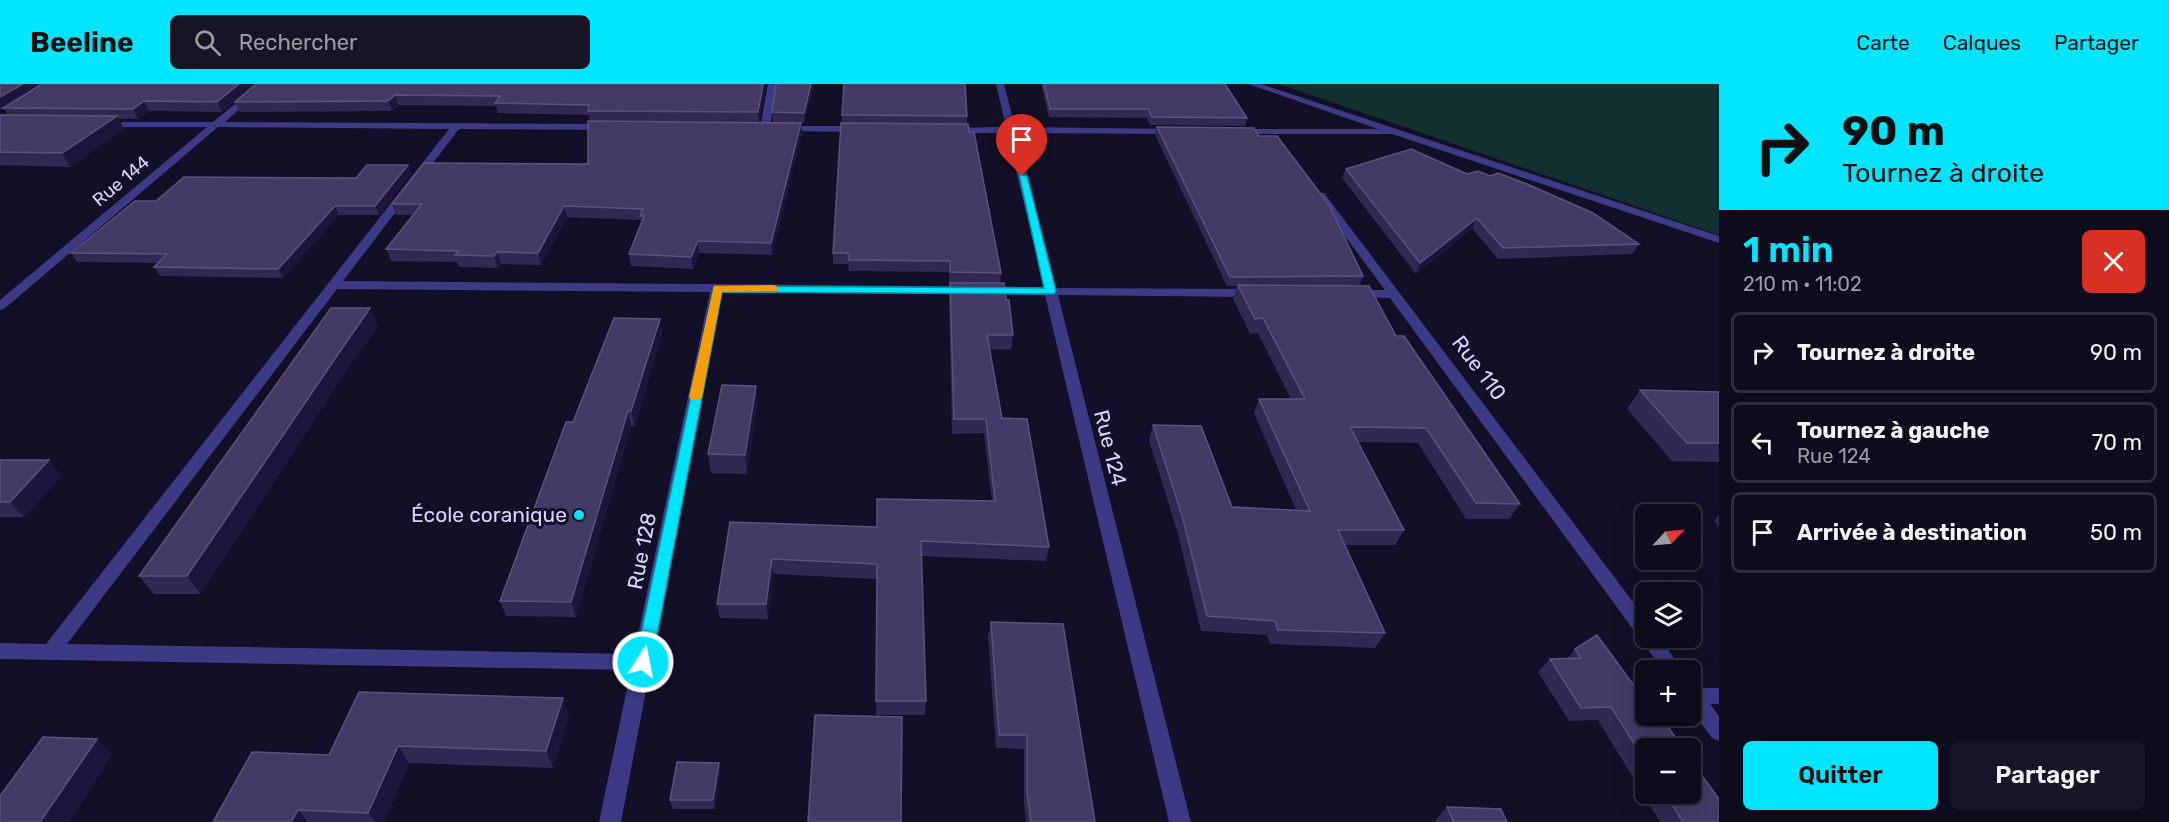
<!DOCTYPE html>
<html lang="fr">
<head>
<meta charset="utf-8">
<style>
	body { margin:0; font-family:Rubik,sans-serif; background:#171425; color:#f1f3f6; height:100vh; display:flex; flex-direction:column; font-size:22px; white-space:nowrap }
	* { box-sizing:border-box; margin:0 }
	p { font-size:20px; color:#9b9ba3 }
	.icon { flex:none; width:33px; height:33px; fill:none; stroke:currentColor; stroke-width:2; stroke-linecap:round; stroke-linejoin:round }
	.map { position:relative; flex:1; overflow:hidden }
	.drawer { display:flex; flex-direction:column; background:#0e0b1c; width:450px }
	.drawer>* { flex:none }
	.banner { background:#00e5ff; color:#111; overflow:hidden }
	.needle { width:39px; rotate:64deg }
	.tools { position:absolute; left:1635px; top:420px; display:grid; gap:12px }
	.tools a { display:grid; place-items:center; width:66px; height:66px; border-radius:9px; background:#0e0b1c; box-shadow:0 6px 24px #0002,0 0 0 2px #2e2b3b; font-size:30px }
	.pin { position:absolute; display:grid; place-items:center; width:51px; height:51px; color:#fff; margin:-62px -26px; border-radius:50% 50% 50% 0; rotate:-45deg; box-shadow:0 0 6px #0007 }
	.pin .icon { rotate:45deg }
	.me { position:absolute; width:66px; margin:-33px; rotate:11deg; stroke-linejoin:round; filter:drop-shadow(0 0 4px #0008) }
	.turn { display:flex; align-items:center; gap:21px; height:126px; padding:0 24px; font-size:27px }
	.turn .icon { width:78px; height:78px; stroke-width:2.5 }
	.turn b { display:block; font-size:42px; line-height:51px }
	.round { display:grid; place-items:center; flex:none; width:63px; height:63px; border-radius:9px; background:#171425 }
	.overview { display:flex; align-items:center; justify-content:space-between; height:102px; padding:0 24px }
	h1 { font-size:36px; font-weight:600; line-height:45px; color:#00e5ff }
	.button { display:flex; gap:12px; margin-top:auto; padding:12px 24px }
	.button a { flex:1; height:69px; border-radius:9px; background:#00e5ff; color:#111; font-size:24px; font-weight:600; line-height:69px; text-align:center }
	.button a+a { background:#171425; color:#f1f3f6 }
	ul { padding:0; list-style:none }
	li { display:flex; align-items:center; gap:18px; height:81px; margin:0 12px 9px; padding:0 12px; border:3px solid #2e2b3b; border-radius:9px }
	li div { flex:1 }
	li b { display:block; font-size:22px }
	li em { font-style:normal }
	header { display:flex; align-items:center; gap:36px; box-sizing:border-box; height:84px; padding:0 30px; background:#00e5ff; color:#111 }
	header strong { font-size:28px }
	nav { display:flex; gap:33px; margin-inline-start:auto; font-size:21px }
	.search { width:420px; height:54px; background:#171425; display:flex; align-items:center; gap:15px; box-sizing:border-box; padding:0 21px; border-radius:9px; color:#9b9ba3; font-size:22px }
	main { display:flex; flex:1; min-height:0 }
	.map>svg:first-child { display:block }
	.green { fill:#12302f }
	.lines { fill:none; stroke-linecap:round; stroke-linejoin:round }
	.minor { fill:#3d3a85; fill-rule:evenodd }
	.wall { fill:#312854 }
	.shaded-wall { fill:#1d163a }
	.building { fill:#433a66; stroke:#5a527e; stroke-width:1.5 }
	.route { fill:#00e5ff; stroke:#0095a6; stroke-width:1.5 }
	.slow { fill:#f59e0b }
	.poi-dot { fill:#00e5ff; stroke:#130f26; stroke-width:2 }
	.labels { text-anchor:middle; stroke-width:6; stroke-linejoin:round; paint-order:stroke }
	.far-street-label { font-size:18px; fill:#d9d4ff; stroke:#130f26 }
	.street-label { font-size:21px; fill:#d9d4ff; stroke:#130f26 }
	.poi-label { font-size:21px; fill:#d9d4ff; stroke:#130f26; text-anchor:end }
</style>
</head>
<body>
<header>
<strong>Beeline</strong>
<div class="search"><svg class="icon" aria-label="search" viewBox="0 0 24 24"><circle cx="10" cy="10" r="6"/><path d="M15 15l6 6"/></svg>Rechercher</div>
<nav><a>Carte</a><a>Calques</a><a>Partager</a></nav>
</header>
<main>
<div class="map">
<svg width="1719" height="738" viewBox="0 0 1719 738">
	<rect width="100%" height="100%" fill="#130f26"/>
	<!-- green -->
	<path class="green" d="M1279,0H1719V151Z"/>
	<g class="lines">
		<!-- minor -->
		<g class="minor">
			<path d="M259,0H268L225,38L609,40L614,43L609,46L459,45L343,197L1044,203L1007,49H948L943,46L945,44L1006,43L996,0H1004L1015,43L1179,45L1181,47L1176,50L1017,49L1056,204L1255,205L1261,209L1255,213L1058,211L1191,738H1169L1045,211L722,208L621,738H599L631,586L0,575V559L46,560L449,45L218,43L4,225L0,226V216L207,43H102L99,42V38H213ZM337,205L710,208L634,570L67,560Z"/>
			<path d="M768,0H776L770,44L765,47L760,44Z"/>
			<path d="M1248,0H1261L1719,152V159L1392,50H1233V46L1236,45H1378Z"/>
			<path d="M783,42H861L866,45L861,48L780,47L778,45Z"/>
			<path d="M1316,109H1324L1646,535V554H1659L1683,586H1663L1390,214L1350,213V207L1354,206H1385L1316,113Z"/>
			<path d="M1690,601L1697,604H1719V620H1710L1719,632V657L1712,654L1690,625Z"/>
		</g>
	</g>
	<!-- wall -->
	<g class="wall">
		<path d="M0,0H256L222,28L149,27L138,35H119L124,45L70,83L0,81V31H8L4,25L0,26Z"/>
		<path d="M256,0H766L759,38H773L772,28L776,0H814L804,39H801L802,49L772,171L699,169L693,185L631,182L629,170L641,138V136L567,133L541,181L501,180L498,184L459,183L457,178L391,177L386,165L413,131H396L392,120L588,80L590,37L589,31L498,29L496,22L398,21L392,27L239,28L235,18Z"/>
		<path d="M1041,0H1225L1247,34L1245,42L1150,41L1147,34L1049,33Z"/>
		<path d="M842,31L967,32V40L1001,189L1000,199L1006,216L1013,251L1011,266L990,265L1002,334L1049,463L1046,477L921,472L926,617L925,631H876L877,495L773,490L768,535L720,534L717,520L730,438L877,443V415L992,417L984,349L952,350L949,212L950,200H949V188L849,187L848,180H833V169Z"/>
		<path d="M1157,43L1259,52L1363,192L1359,202L1520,420L1509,435H1466L1418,359L1358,358L1404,446L1395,461H1345L1385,549L1375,564L1270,560L1267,551L1201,547L1178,450L1149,356L1153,341L1232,423L1296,426L1254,329L1259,315H1291L1258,249L1250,250L1233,215L1237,202H1227L1155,51Z"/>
		<path d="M408,81L411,90L379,131H339L283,194L160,192L154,183L158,179L77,178L71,169L156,117L356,94Z"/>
		<path d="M1346,85L1467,90L1639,160L1632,170L1498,175L1472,144L1416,190L1342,94Z"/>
		<path d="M370,224L378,242L351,280L200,510H154L139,492Z"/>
		<path d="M660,235L662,249L635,342H631L576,533L506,532L500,517L573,338Z"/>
		<path d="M756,302L757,321L747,390L711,389L708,370Z"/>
		<path d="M1640,306L1719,308V378L1672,377L1627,325Z"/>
		<path d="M0,376L62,392L24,433H0Z"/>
		<path d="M1719,431V443L1714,437Z"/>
		<path d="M991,538L1095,738H1026L1024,721V665L996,664L988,552Z"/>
		<path d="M1575,565L1646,664V710H1690L1719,738H1660L1598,636L1569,637L1538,588L1550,575H1567Z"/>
		<path d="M569,632L553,684L409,679L384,738H213L329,671Z"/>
		<path d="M719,679L720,688L715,725H673L670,716Z"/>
		<path d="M1447,723L1507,738H1434Z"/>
	</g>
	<!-- shaded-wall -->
	<g class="shaded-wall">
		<path d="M23,0H46L3,24L4,25L2,26L0,22V13Z"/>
		<path d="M239,0H256L222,28L217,18Z"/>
		<path d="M763,0H766L759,39L758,28Z"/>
		<path d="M811,0H814L804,39V29Z"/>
		<path d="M395,11L398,21L392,27L388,17Z"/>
		<path d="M144,17L149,27L138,35L133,25Z"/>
		<path d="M117,32L124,45L70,83L62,69Z"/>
		<path d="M801,39L802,49L772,171L771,159Z"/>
		<path d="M408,81L411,90L379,131L375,122Z"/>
		<path d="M335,122L339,131L283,194L278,185Z"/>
		<path d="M564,122L567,133L541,181L538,169Z"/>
		<path d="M1477,134L1472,144L1416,190L1420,179Z"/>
		<path d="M698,157L699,169L693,185L691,173Z"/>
		<path d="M497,168L501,180L498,184L494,172Z"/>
		<path d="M370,224L378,242L351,280L200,510L187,492L343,263Z"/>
		<path d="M660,235L662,249L635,342L631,327Z"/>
		<path d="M756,302L757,321L747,390L745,371Z"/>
		<path d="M628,327L631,342L576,533L571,518Z"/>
		<path d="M49,376L62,392L24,433L10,418Z"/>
		<path d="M772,475L773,490L768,535L766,520Z"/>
		<path d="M563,614L569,632L553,684L546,667Z"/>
		<path d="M97,655L113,670L69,738H40Z"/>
		<path d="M398,662L409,679L384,738H375L368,729Z"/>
		<path d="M719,679L720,688L715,725L713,716Z"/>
		<path d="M298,726L308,738H291Z"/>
	</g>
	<!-- building -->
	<g class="building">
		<path d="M0,0H23L0,13Z"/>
		<path d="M42,0H239L217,18L144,17L133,25L3,24Z"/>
		<path d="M256,0H763L758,28L588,27L589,21L495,19L500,12L395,11L388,17L235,18Z"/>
		<path d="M776,0H811L804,29L772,28Z"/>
		<path d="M844,0H965L967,32L842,31Z"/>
		<path d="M1044,0H1225L1247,34L1152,33L1148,25H1050Z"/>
		<path d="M0,31L117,32L62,69L0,68Z"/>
		<path d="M588,37L801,39L771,159L698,157L691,173L629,170L644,132H640L643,125L564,122L538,169L497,168L494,172L455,171L458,167L386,165L422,120H392L424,79L588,80Z"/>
		<path d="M841,39L968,40L969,48H974L1001,189L950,188V177L849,176L848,169H833Z"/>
		<path d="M1157,43L1254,44L1259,52H1277L1329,121L1363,192L1230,193Z"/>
		<path d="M1411,65L1467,90L1478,87L1490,92L1498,89L1527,100L1593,129L1639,160L1503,164L1477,134L1420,179L1346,85Z"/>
		<path d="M367,81H408L375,122H335L278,185L154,183L167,170L71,169L135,117H156L184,93L356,94Z"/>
		<path d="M950,199H1004L1006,216H1009L1013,251H987L1002,334L1027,335L1049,463L921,457L926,617H876L877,480L772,475L766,520H717L730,438L877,443V415L995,417L986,335H954Z"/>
		<path d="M1238,201L1369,202L1396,252H1404L1520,420L1476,419L1426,344L1350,343L1404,446H1338L1385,549L1278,546L1275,537L1207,532L1183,435L1153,341L1201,342L1232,423L1310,427L1259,315H1305L1263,234L1255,235Z"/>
		<path d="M331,224H370L343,263L187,492H139Z"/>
		<path d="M614,234L660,235L631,327H628L571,518L500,517L566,338H573Z"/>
		<path d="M722,301L756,302L745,371L708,370Z"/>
		<path d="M1640,306L1719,308V359H1687Z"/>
		<path d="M0,376H49L10,418H0Z"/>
		<path d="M991,538L1063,540L1095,738H1031L1027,708V651H999Z"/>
		<path d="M1597,551L1646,618V632H1655L1664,643H1668L1683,664H1646V678L1611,623L1581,624L1550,575L1581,574L1575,565Z"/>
		<path d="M359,608L563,614L546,667L398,662L368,729L298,726L291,738H213L252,668L329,671Z"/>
		<path d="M815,631L902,633L901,738H808Z"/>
		<path d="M43,653L97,655L40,738H0V712Z"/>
		<path d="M1690,675L1719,715V738H1683L1665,710H1690Z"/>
		<path d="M677,678L719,679L713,716H670Z"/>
		<path d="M1447,723L1501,725L1507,738H1454Z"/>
	</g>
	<!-- route -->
	<path class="route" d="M1019,90L1027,92L1056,207L1054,210L722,208L652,578L649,583H637L635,578L714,202L1044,204Z"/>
	<!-- slow -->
	<path class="slow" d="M773,201L777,202V207L722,208L702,313L700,316H691L689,313L714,202Z"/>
	<!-- markers -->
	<circle class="poi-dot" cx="579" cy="431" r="6"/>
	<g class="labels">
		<!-- far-street labels -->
		<g class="far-street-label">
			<text transform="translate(121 97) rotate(-40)" y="6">Rue 144</text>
		</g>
		<!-- street labels -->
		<g class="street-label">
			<text transform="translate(1479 284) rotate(53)" y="7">Rue 110</text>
			<text transform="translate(1110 364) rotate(76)" y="7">Rue 124</text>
			<text transform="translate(642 467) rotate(-79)" y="7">Rue 128</text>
		</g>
		<!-- poi labels -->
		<g class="poi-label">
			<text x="567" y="438">École coranique</text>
		</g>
	</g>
</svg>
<div class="tools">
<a><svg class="needle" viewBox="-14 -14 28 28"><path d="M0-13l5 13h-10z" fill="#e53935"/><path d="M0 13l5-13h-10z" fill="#9b9ba3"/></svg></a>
<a><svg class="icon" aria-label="layers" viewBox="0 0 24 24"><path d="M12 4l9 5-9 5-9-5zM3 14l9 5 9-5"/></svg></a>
<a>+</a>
<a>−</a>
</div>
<div class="pin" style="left:1022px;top:92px;background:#d93025"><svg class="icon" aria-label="arrive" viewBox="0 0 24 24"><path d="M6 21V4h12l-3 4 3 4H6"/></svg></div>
<svg class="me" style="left:643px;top:578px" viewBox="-20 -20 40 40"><circle r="17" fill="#00e5ff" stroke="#fff" stroke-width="3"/><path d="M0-11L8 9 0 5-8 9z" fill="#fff"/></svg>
</div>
<section class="drawer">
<div class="banner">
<div class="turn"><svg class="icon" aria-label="right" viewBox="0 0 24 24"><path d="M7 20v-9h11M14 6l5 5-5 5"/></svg><div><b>90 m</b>Tournez à droite</div></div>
</div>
<div class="overview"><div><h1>1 min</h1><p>210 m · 11:02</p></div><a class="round" style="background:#d93025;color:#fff"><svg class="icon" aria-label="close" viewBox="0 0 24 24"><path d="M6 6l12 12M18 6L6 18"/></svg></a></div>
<ul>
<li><svg class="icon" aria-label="right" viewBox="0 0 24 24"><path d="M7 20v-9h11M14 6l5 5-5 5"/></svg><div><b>Tournez à droite</b></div><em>90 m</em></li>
<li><svg class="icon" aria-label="left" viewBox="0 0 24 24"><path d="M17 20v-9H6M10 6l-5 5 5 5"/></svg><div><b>Tournez à gauche</b><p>Rue 124</p></div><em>70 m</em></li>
<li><svg class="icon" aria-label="arrive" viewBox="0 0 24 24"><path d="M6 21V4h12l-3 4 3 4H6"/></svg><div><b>Arrivée à destination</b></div><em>50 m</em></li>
</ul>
<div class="button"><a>Quitter</a><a>Partager</a></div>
</section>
</main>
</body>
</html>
